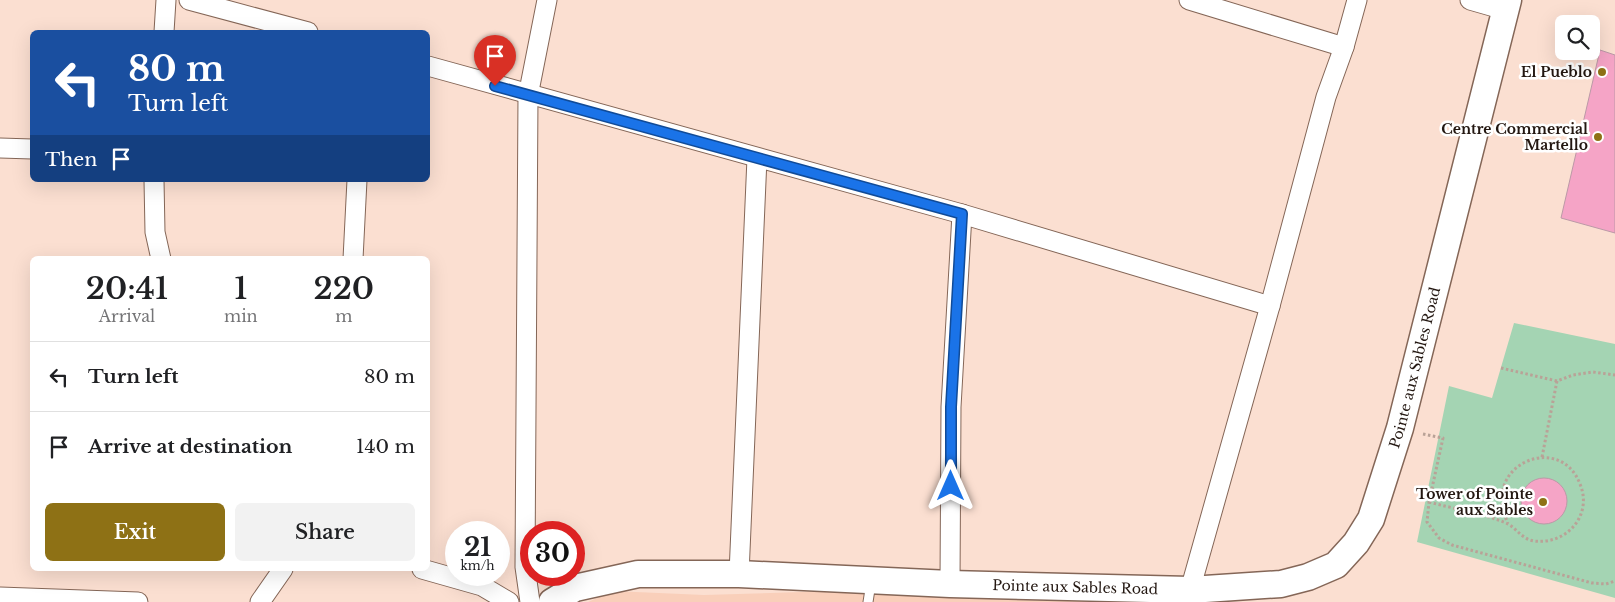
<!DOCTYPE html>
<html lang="en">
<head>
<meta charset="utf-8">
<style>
	body { margin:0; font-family:"Libre Baskerville",serif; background:#f2f2f2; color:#202124; height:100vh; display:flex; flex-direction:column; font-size:19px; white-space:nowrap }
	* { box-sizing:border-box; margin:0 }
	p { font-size:16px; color:#757577 }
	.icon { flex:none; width:28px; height:28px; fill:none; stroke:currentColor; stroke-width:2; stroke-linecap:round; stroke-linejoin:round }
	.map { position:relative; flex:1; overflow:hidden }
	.side { position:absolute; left:30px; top:256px; width:400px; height:315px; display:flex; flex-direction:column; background:#fff; border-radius:8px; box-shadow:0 5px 20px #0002 }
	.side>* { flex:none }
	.top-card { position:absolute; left:30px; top:30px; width:400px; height:152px; border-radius:8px; box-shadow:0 5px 20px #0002; background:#1a4fa0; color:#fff; overflow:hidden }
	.fabs { position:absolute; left:1555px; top:15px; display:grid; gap:10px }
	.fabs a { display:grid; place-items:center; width:45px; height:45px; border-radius:8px; background:#fff; box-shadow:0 5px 20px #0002; font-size:25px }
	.speed { position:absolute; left:445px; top:521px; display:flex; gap:10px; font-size:25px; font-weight:700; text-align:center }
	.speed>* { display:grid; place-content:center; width:65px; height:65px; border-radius:50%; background:#fff; box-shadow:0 5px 20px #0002; line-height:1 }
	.speed small { font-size:12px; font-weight:400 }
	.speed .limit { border:8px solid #d22; background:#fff; color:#111 }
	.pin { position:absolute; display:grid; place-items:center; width:42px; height:42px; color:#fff; margin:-51px -21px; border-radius:50% 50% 50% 0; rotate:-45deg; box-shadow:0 0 5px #0007 }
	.pin .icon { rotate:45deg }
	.me { position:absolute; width:55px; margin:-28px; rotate:0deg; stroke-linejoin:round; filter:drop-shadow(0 0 4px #0008) }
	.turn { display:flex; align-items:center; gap:18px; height:105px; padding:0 15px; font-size:22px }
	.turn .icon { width:65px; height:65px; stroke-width:2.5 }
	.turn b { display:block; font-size:35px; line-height:42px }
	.then { display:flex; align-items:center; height:48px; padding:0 15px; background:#0003; gap:10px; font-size:19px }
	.eta { display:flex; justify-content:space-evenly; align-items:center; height:85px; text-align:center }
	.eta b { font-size:30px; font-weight:600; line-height:35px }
	.cta { display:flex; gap:10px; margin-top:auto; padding:10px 15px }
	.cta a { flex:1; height:58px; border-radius:8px; background:#8e7115; color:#fff; font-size:20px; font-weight:600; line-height:58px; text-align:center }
	.cta a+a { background:#f2f2f2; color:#202124 }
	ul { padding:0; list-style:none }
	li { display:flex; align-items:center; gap:15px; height:70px; padding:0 15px; border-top:1px solid #e0e0e0 }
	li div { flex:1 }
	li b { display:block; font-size:19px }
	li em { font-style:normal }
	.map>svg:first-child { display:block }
	.built { fill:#f9cfba }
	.green { fill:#a4d4b3 }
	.building { fill:#f5a4c6; stroke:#bc99a7 }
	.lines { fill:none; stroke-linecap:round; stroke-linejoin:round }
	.lane-casing { stroke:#846657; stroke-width:11 }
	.street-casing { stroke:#846657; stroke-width:21 }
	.secondary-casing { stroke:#846657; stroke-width:29 }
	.path { stroke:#b9a297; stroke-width:3; stroke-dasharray:2.5 2.5; stroke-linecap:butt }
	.lane { stroke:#fff; stroke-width:9 }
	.street { stroke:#fff; stroke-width:19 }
	.secondary { stroke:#fff; stroke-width:26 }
	.route-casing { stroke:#114b97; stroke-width:12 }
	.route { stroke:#1a73e8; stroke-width:9 }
	.poi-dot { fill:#8e7115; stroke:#fff; stroke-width:2 }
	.labels { text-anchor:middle; stroke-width:5; stroke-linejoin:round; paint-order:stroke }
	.poi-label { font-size:14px; font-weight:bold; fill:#231711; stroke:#fff; text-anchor:end }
	.street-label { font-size:14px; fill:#231711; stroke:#fff }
</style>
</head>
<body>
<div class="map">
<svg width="1615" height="602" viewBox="0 0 1615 602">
	<rect width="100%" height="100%" fill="#fbdfd1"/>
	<!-- built -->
	<path class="built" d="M899,589L1110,596L1109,602H588L613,591L704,595Z"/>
	<!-- green -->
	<path class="green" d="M1514,323L1615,344V598L1417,542L1449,386L1492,398Z"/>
	<!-- building -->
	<g class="building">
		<path d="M1600,50L1615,55V233L1561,218Z"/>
		<circle cx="1544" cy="501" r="23"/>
	</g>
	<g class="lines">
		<defs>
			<path id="lane" d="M868,602L871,583"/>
			<g id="street">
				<path d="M189,0L308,32"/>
				<path d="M1189,0L1344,47"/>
				<path d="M1470,0L1505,10"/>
				<path d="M164,32L166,0"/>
				<path d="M428,66L962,214L1270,306"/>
				<path d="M0,148L32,149"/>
				<path d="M154,180L155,232L161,259"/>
				<path d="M353,259L357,180"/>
				<path d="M422,569L482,586L509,602"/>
				<path d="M739,574L757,158"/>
				<path d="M950,584L951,407L962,214"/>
				<path d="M1190,590L1270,306L1326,97L1344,47L1357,0"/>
				<path d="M0,597L138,602"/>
				<path d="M260,602L283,569"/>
				<path d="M530,602L525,567L528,96L547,0"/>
			</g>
			<g id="secondary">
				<path id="s1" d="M552,602L575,588L638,574H739L950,584L1190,590L1281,584L1308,577L1336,565L1356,543L1371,519L1400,428L1508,0"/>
			</g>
		</defs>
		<!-- lane casing -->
		<use href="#lane" class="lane-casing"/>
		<!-- street casing -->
		<use href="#street" class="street-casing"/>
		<!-- secondary casing -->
		<use href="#secondary" class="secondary-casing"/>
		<!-- path -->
		<g class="path">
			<path d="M1501,368L1557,381L1573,375L1593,372L1615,375"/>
			<path d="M1423,434L1443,438L1429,502L1427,522L1439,538L1452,545L1592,583L1606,584L1615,581"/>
			<path d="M1542,457L1557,381"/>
			<path d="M1429,502C1454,509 1482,513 1506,523C1516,527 1521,539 1534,541C1567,545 1593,515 1580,484C1560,431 1479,465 1508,523"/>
		</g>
		<!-- lane -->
		<use href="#lane" class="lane"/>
		<!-- street -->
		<use href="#street" class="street"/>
		<!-- secondary -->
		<use href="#secondary" class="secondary"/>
	</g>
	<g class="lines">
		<defs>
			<path id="route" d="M495,86L962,214L951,407V486"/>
		</defs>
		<!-- route casing -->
		<use href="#route" class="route-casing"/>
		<!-- route -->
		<use href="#route" class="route"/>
	</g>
	<!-- markers -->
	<g class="poi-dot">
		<circle cx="1602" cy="72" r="5"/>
		<circle cx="1598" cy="137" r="5"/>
		<circle cx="1543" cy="502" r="5"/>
	</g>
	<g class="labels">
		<!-- poi labels -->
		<g class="poi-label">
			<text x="1592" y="77">El Pueblo</text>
			<text x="1588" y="134">Centre Commercial<tspan x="1588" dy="16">Martello</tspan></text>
			<text x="1533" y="499">Tower of Pointe<tspan x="1533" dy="16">aux Sables</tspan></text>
		</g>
		<!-- street labels -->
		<g class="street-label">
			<text dy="5" stroke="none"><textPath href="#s1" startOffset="1009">Pointe aux Sables Road</textPath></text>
			<text dy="5" stroke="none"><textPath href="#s1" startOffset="529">Pointe aux Sables Road</textPath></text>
		</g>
	</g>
</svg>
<div class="fabs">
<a><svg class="icon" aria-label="search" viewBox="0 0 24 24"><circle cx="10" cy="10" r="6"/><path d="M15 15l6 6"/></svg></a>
</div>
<div class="speed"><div>21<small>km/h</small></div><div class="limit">30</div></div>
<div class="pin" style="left:495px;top:86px;background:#d93025"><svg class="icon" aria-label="arrive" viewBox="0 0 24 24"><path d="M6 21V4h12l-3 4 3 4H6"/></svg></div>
<svg class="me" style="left:951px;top:486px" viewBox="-20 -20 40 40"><path d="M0-17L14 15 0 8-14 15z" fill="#1a73e8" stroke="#fff" stroke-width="4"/></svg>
<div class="top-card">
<div class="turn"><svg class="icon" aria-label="left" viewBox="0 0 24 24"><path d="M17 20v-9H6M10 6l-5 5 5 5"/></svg><div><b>80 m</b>Turn left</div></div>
<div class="then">Then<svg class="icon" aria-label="arrive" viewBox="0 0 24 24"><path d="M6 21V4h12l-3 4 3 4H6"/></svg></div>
</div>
<section class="side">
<div class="eta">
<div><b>20:41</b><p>Arrival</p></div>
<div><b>1</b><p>min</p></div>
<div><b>220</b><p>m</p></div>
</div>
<ul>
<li><svg class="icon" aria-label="left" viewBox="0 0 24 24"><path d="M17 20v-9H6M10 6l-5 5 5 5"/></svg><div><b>Turn left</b></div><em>80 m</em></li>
<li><svg class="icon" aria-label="arrive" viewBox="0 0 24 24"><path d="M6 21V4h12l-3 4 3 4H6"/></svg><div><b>Arrive at destination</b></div><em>140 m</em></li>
</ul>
<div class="cta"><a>Exit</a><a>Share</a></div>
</section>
</div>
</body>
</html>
